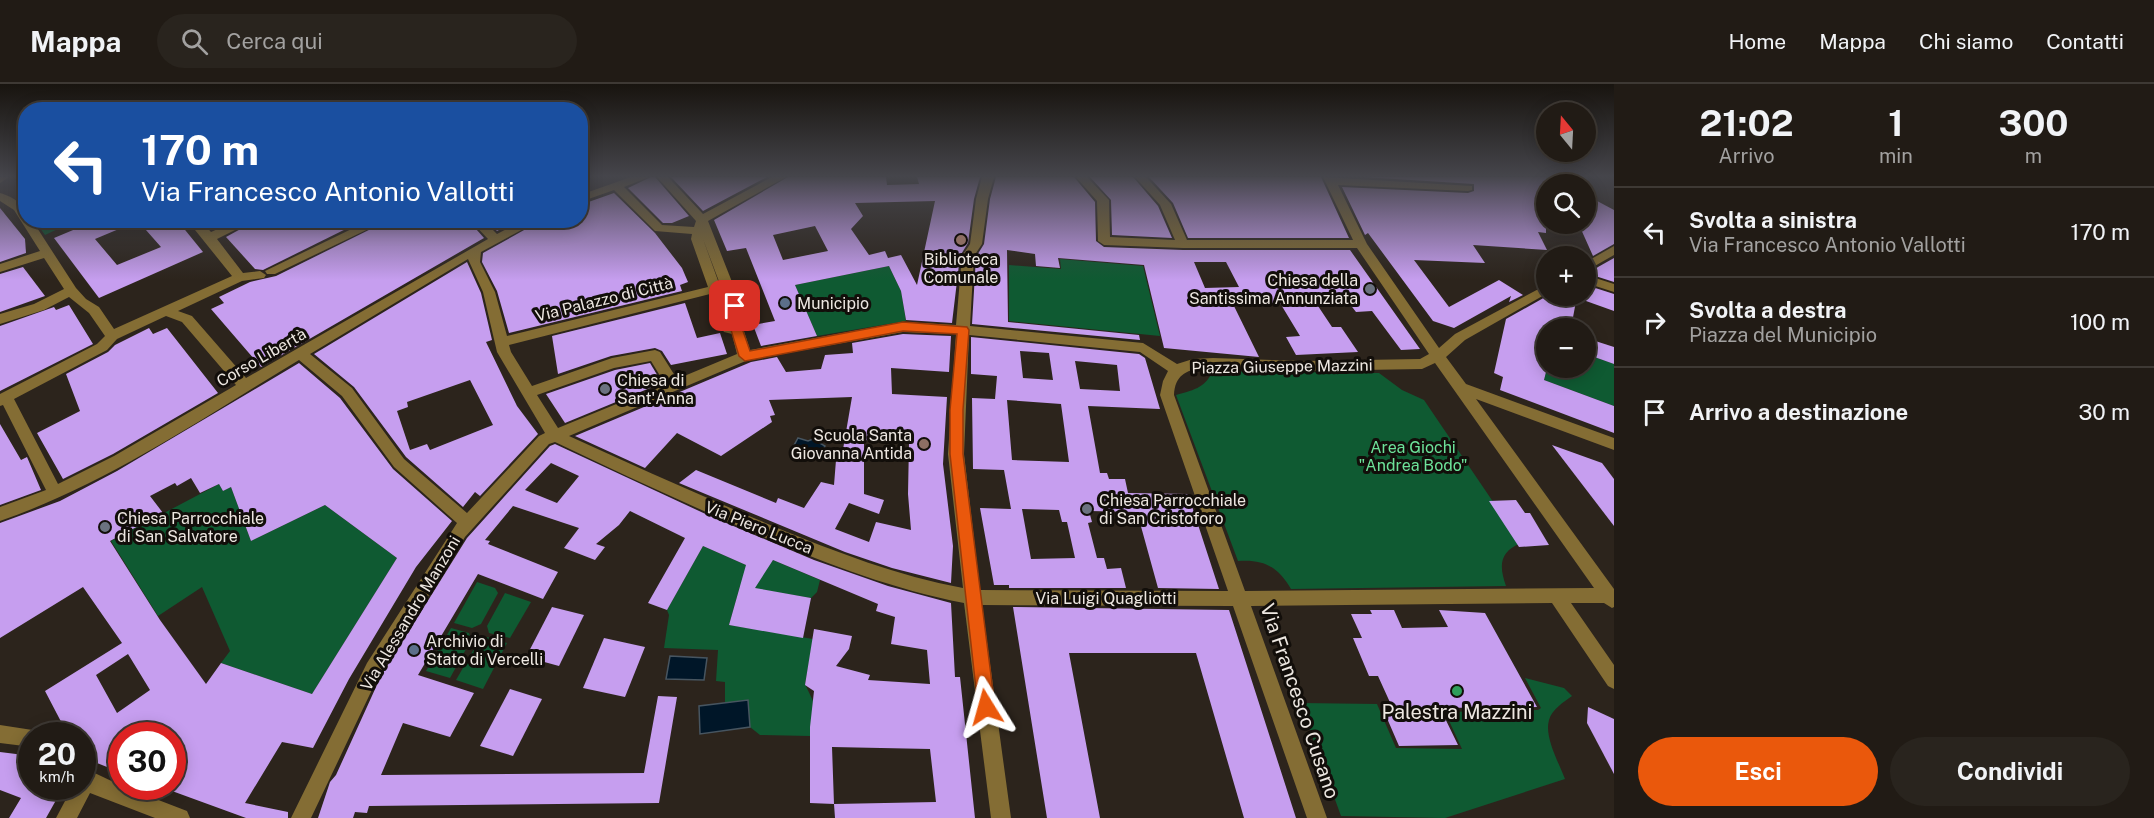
<!DOCTYPE html>
<html lang="it">
<head>
<meta charset="utf-8">
<style>
	body { margin:0; font-family:"Public Sans",sans-serif; background:#29241e; color:#f1f3f6; height:100vh; display:flex; flex-direction:column; font-size:22px; white-space:nowrap }
	* { box-sizing:border-box; margin:0 }
	p { font-size:20px; color:#a2a1a0 }
	.icon { flex:none; width:33px; height:33px; fill:none; stroke:currentColor; stroke-width:2; stroke-linecap:round; stroke-linejoin:round }
	.map { position:relative; flex:1; overflow:hidden }
	.sheet { display:flex; flex-direction:column; background:#211b15; width:540px }
	.sheet>* { flex:none }
	.top-card { position:absolute; left:18px; top:18px; width:570px; height:126px; border-radius:24px; box-shadow:0 3px 15px #0003,0 0 0 2px #3e3934; background:#1a4fa0; color:#fff; overflow:hidden }
	.needle { width:39px; rotate:342deg }
	.controls { position:absolute; left:1536px; top:18px; display:grid; gap:12px }
	.controls a { display:grid; place-items:center; width:60px; height:60px; border-radius:50%; background:#211b15; box-shadow:0 3px 15px #0003,0 0 0 2px #3e3934; font-size:30px }
	.speed { position:absolute; left:18px; top:638px; display:flex; gap:12px; font-size:30px; font-weight:700; text-align:center }
	.speed>* { display:grid; place-content:center; width:78px; height:78px; border-radius:50%; background:#211b15; box-shadow:0 3px 15px #0003,0 0 0 2px #3e3934; line-height:1 }
	.speed small { font-size:15px; font-weight:400 }
	.speed .limit { border:9px solid #d22; background:#fff; color:#111 }
	.pin { position:absolute; display:grid; place-items:center; width:51px; height:51px; color:#fff; margin:-26px; border-radius:12px; box-shadow:0 3px 9px #0006 }
	.me { position:absolute; width:66px; margin:-33px; rotate:352deg; stroke-linejoin:round; filter:drop-shadow(0 0 4px #0008) }
	.turn { display:flex; align-items:center; gap:21px; height:126px; padding:0 24px; font-size:27px }
	.turn .icon { width:78px; height:78px; stroke-width:2.5 }
	.turn b { display:block; font-size:42px; line-height:51px }
	.eta { display:flex; justify-content:space-evenly; align-items:center; height:102px; text-align:center }
	.eta b { font-size:36px; font-weight:700; line-height:42px }
	.cta { display:flex; gap:12px; margin-top:auto; padding:12px 24px }
	.cta a { flex:1; height:69px; border-radius:36px; background:#ea580c; color:#fff; font-size:24px; font-weight:700; line-height:69px; text-align:center }
	.cta a+a { background:#29241e; color:#f1f3f6 }
	ul { padding:0; list-style:none }
	li { display:flex; align-items:center; gap:18px; height:90px; padding:0 24px; border-top:2px solid #3e3934 }
	li div { flex:1 }
	li b { display:block; font-size:22px }
	li em { font-style:normal }
	header { display:flex; align-items:center; gap:36px; box-sizing:border-box; height:84px; padding:0 30px; background:#211b15; border-bottom:2px solid #3e3934 }
	header strong { font-size:28px }
	nav { display:flex; gap:33px; margin-inline-start:auto; font-size:21px }
	.search { width:420px; height:54px; background:#29241e; display:flex; align-items:center; gap:15px; box-sizing:border-box; padding:0 21px; border-radius:33px; color:#a2a1a0; font-size:22px }
	main { display:flex; flex:1; min-height:0 }
	.map>svg:first-child { display:block }
	.green { fill:#0f5a32 }
	.water { fill:#001628; stroke:#475560; stroke-width:1.5 }
	.building { fill:#c69eef; fill-rule:evenodd }
	.lines { fill:none; stroke-linecap:round; stroke-linejoin:round }
	.minor { fill:#846d34; fill-rule:evenodd }
	.route { fill:#ea580c; stroke:#983908; stroke-width:1.5 }
	.education-dot { fill:#8d6e63; stroke:#120e0a; stroke-width:2 }
	.worship-dot { fill:#6b7280; stroke:#120e0a; stroke-width:2 }
	.service-dot { fill:#5c6f8a; stroke:#120e0a; stroke-width:2 }
	.leisure-dot { fill:#2e9e5b; stroke:#120e0a; stroke-width:2 }
	.labels { text-anchor:middle; stroke-width:6; stroke-linejoin:round; paint-order:stroke }
	.poi-label { font-size:16px; fill:#ede7e1; stroke:#120e0a; text-anchor:start }
	.street-label { font-size:16px; fill:#ede7e1; stroke:#120e0a }
	.park-label { font-size:16px; fill:#6de39a; stroke:#120e0a }
	.near-street-label { font-size:20px; fill:#ede7e1; stroke:#120e0a }
	.near-poi-label { font-size:20px; fill:#ede7e1; stroke:#120e0a }
</style>
</head>
<body>
<header>
<strong>Mappa</strong>
<div class="search"><svg class="icon" aria-label="search" viewBox="0 0 24 24"><circle cx="10" cy="10" r="6"/><path d="M15 15l6 6"/></svg>Cerca qui</div>
<nav><a>Home</a><a>Mappa</a><a>Chi siamo</a><a>Contatti</a></nav>
</header>
<main>
<div class="map">
<svg width="1614" height="734" viewBox="0 0 1614 734">
	<rect width="100%" height="100%" fill="#2c241c"/>
	<!-- green -->
	<g class="green">
		<path d="M77,136L45,151L35,137V136Z"/>
		<path d="M1060,175L1143,182L1160,252L1009,237V181L1061,185Z"/>
		<path d="M889,182L901,207L906,237L817,252L795,201Z"/>
		<path d="M1586,270L1614,280V322L1544,296L1547,284H1586Z"/>
		<path d="M1212,287L1379,289L1402,306L1424,316L1521,459C1499,468 1499,482 1506,502L1291,505C1278,483 1264,475 1238,477L1176,311C1190,307 1207,304 1212,287Z"/>
		<path d="M219,400L223,407L231,403L251,457L325,421L397,474L312,610L221,579L230,567L202,503L158,532L111,457Z"/>
		<path d="M703,462L764,489L773,476L820,496L817,508L811,514L740,502L729,541L813,555L805,600L813,617L810,652L760,651L750,643L748,617L725,619V598L716,597L718,566L664,564L669,531L667,526Z"/>
		<path d="M477,498L495,504L498,509L481,540L472,544L454,539Z"/>
		<path d="M505,509L531,518L510,554L489,549L487,542Z"/>
		<path d="M451,544L469,549L471,556L450,594L426,587Z"/>
		<path d="M487,553L507,559L483,605L456,596L478,558Z"/>
		<path d="M1525,594L1564,604L1572,612C1564,618 1552,625 1549,636C1544,653 1559,679 1565,695L1445,734L1341,732L1300,619L1377,620L1396,664L1462,665L1445,628L1538,626L1541,624Z"/>
	</g>
	<!-- water -->
	<g class="water">
		<path d="M798,354L808,357L813,355L825,362L818,374L792,365Z"/>
		<path d="M670,572L707,574L704,596L666,595Z"/>
		<path d="M748,616L750,643L700,650L699,622Z"/>
	</g>
	<!-- building -->
	<g class="building">
		<path d="M651,93H655L689,132L672,139H663L628,104Z"/>
		<path d="M671,93H767L703,127Z"/>
		<path d="M788,93H886L887,101L919,100L917,93H980L974,115L968,159L960,172L952,239L906,236L901,207L889,182L795,201L817,252L761,262L753,241L775,237L746,164L727,167L714,136ZM935,117L917,201L901,171L888,174L885,167L869,171L851,145L863,132L855,119ZM815,142L828,167L783,176L773,151Z"/>
		<path d="M996,93H1074L1095,118L1096,157L1104,163L1183,166H1350L1420,265L1401,266L1372,227L1356,228L1346,215L1314,216L1332,243H1341L1358,268L1296,271L1286,253L1300,252L1280,219L1233,220L1259,273L1164,264L1144,181L1058,174L1060,184L1036,182L1035,170L1007,166L1008,238L1139,251L1140,256L972,240L976,173L984,160L990,115ZM1194,178H1226L1239,203L1205,204Z"/>
		<path d="M1090,93H1133L1158,122L1172,154L1112,151L1111,116Z"/>
		<path d="M1149,93H1321L1349,154H1188L1173,119Z"/>
		<path d="M1364,93H1546V149L1538,148L1547,166L1473,161L1485,179L1414,176L1449,223L1499,196L1523,211L1509,218L1511,212L1454,244L1433,237L1368,149L1365,151L1342,103L1468,109L1474,107V100Z"/>
		<path d="M614,109L655,149L682,184L688,198L680,201L682,207L509,249L497,207L482,178L483,169L542,136H580V121Z"/>
		<path d="M1586,111L1614,126V160L1593,172L1580,143L1586,144Z"/>
		<path d="M0,124L25,155L26,169L0,178Z"/>
		<path d="M97,136H177L203,168L99,214L54,154ZM138,137L161,163L117,181L95,155Z"/>
		<path d="M257,136H364L263,186L255,185L226,153Z"/>
		<path d="M389,136H468L484,154L261,283L211,225L224,219L219,213L250,198L276,192Z"/>
		<path d="M487,136H518L497,147Z"/>
		<path d="M1614,174V198L1589,190L1598,183Z"/>
		<path d="M467,178L481,209L492,256L486,258L517,322L538,350L480,412L475,408L463,423L406,373L354,303L314,270ZM470,296L493,341L430,366L427,360L410,366L397,327L408,323L407,318Z"/>
		<path d="M23,183L45,212L0,228V190Z"/>
		<path d="M1586,201L1614,210V227L1586,217Z"/>
		<path d="M1547,212H1577L1571,244H1546L1547,284L1544,296L1614,322V349L1500,306L1503,293L1494,289L1506,235Z"/>
		<path d="M685,219L697,254L720,249L727,270L671,281L662,267L655,264L611,272L558,290L552,252Z"/>
		<path d="M69,221L93,260L0,307V242L54,223L56,226Z"/>
		<path d="M149,244L153,250L167,244L218,309L113,370L63,395L37,349L80,327L66,290L108,268L115,261Z"/>
		<path d="M903,250L951,252L949,288L891,284L892,310L947,313L943,380L953,462L951,499L892,484L845,468L679,399L696,386L776,419L778,414L804,424L821,398L834,401L836,376L841,377L852,313L769,316L775,331L770,332L772,338L721,372L677,349L645,384L575,352L751,278L777,273L786,288L821,285L825,271L853,269L852,259ZM864,356L909,359L908,410L911,446L876,438L869,458L835,445L849,419L879,430L884,416L864,410Z"/>
		<path d="M971,253L1139,270L1145,274L1160,325L1088,322L1100,389H1107L1109,395H1125L1128,409L1188,410L1219,505L1158,504L1137,428L1089,427L1092,438L1088,439L1097,474H1104L1107,485L1121,484L1126,504H1009V501H994L980,424L1011,425L1004,386L973,385L972,314L995,315L997,292L971,290ZM1020,267L1049,269L1053,296L1023,294ZM1075,277L1117,281L1120,307L1080,305ZM1007,316L1061,320L1069,378L1012,376ZM1022,425L1059,426L1062,438H1067L1075,474L1031,475Z"/>
		<path d="M1586,254L1614,263V280L1586,270Z"/>
		<path d="M299,279L340,314L393,385L452,437L416,483L349,595L313,664L282,658L245,719L288,728V734H246L172,707V651H122V689L82,673V651H68L45,607L122,559L83,503L0,554V439L60,417L117,387ZM191,394L200,409L219,400L223,407L231,403L251,457L325,421L397,474L312,610L221,579L206,600L160,536L110,457L163,429L150,412L175,399L177,402ZM128,570L150,606L117,629L96,591Z"/>
		<path d="M650,279L662,299L565,339L546,310L615,286Z"/>
		<path d="M0,340L21,376L27,373L41,406L0,421Z"/>
		<path d="M555,360L712,433L814,476L888,502L951,519L955,593H960L975,734H835L834,720L810,719V643L814,607L805,601L814,545L852,552L849,565L836,582L870,591L868,596L930,600L927,566L891,560L895,533L876,527L878,520L773,476L755,504L811,514L803,554L729,541L746,481L703,462L667,526L648,519L685,454L630,427L619,441L596,460L605,463L595,476L564,464L579,444L513,422L485,456L490,457L488,460L558,488L543,515L478,490L418,591L474,609L450,653L403,639L381,691L644,689L658,612L677,613L659,719L369,722L367,729L355,728L353,734H318L330,698L336,691L381,592L467,454L550,362ZM551,379L579,392L557,419L525,406ZM832,663L930,665L936,718L834,720Z"/>
		<path d="M1552,361L1602,379L1614,395V442Z"/>
		<path d="M1516,416L1525,429H1530L1549,461L1519,463L1489,417Z"/>
		<path d="M552,523L584,531L559,582L526,573Z"/>
		<path d="M1013,523L1229,526L1296,734H1244L1196,569H1069L1100,734H1047Z"/>
		<path d="M1370,526H1394L1402,544L1448,543L1439,526L1485,529L1537,623L1440,624L1458,661L1399,662L1383,625H1393L1378,592H1369L1353,554H1362L1351,530H1372Z"/>
		<path d="M604,554L645,563L625,613L583,604Z"/>
		<path d="M510,605L542,615L513,672L480,662Z"/>
		<path d="M1588,623L1614,635V690L1587,639Z"/>
		<path d="M0,668L32,672V702H64L46,734H9L21,714L0,706Z"/>
	</g>
	<g class="lines">
		<!-- minor -->
		<g class="minor">
			<path d="M0,93H9L0,99Z"/>
			<path d="M631,93H649L624,103L662,141L694,143L696,137L657,93H668L703,130L772,93H786L708,137L749,241L744,247L750,266L903,238L956,241L962,172L970,160L976,115L982,93H994L988,115L982,160L974,172L970,242L1143,259L1177,280L1193,275L1213,274L1303,277L1420,275L1429,270L1357,164H1183L1104,161L1098,157L1097,117L1076,93H1087L1109,116L1110,153L1175,156L1160,121L1135,93H1146L1171,120L1187,156H1353L1323,93L1472,102V106L1468,107L1338,101L1367,160L1439,264L1455,250L1546,201V210L1465,256L1446,273L1466,300L1614,354V366L1476,315L1614,505V523L1612,524L1604,519H1571L1614,581V605L1608,602L1552,519L1251,522L1327,734H1307L1233,522L982,521L1011,734H991L964,519C896,506 830,481 766,454C695,424 624,391 555,358L549,360L465,453L379,591L311,734H291L367,579L457,439L394,383L342,312L299,276C203,334 107,400 0,437V423L46,406L3,321L0,322V310L97,260L105,252L89,229L69,213L44,226L0,240V230L34,220L64,205L44,174L0,188V180L40,167L14,126L0,117V109C14,113 26,121 26,136H32L76,204L86,215L99,223L114,245L232,192L187,136H200L211,148L238,136H255L217,155L243,189L260,187L266,191L264,194L242,197L178,227L192,232L246,294L488,155L470,136H483L497,150L524,136H540L481,168L480,178L495,208L507,252L708,203L691,155L692,150L655,147L614,106L580,118V111ZM703,155L735,240L734,241ZM468,175L483,208L497,268L545,349L539,352L467,429L404,375L352,304L310,270ZM710,210L722,245L724,248L732,250L737,270L677,295L660,268L655,266L612,274L532,302L511,268L509,261ZM166,232L182,238L236,301L114,372L58,400L14,315L107,266L117,255ZM903,248L956,250L948,370L963,504C898,492 836,468 775,443C706,414 637,383 569,352L748,276ZM969,251L1140,268L1168,287L1163,297L1160,311L1228,507L980,506L964,370ZM651,277L665,300L558,344L537,311L614,284ZM1435,279L1594,504L1245,507L1174,311C1175,292 1185,286 1203,284L1303,287L1422,285Z"/>
			<path d="M370,136H387L275,190H267L265,187Z"/>
			<path d="M1614,162V171L1586,187V178Z"/>
			<path d="M1586,191L1614,200V208L1586,199Z"/>
			<path d="M0,641L39,647L40,651H32V663L0,659Z"/>
			<path d="M82,683L122,702L187,727L190,734H155L90,709L77,734H56L73,702H82Z"/>
		</g>
	</g>
	<!-- sky -->
	<linearGradient id="sky" x2="0" y2="1"><stop stop-color="#18140f"/><stop offset="0.47" stop-color="#45454b"/><stop offset="1" stop-color="#45454b" stop-opacity="0"/></linearGradient>
	<rect width="1614" height="196" fill="url(#sky)"/>
	<!-- route -->
	<path class="route" d="M735,218L741,222L748,241L743,247L750,267L903,238L967,243L969,246L963,326V370L995,623L992,629L986,631L980,629L978,623L950,370V326L957,250L903,247L745,277L739,272L731,246L736,240L729,222Z"/>
	<!-- markers -->
	<g class="education-dot">
		<circle cx="961" cy="156" r="6"/>
		<circle cx="924" cy="360" r="6"/>
	</g>
	<g class="worship-dot">
		<circle cx="1370" cy="205" r="6"/>
		<circle cx="605" cy="305" r="6"/>
		<circle cx="1087" cy="425" r="6"/>
		<circle cx="105" cy="443" r="6"/>
	</g>
	<g class="service-dot">
		<circle cx="785" cy="219" r="6"/>
		<circle cx="414" cy="566" r="6"/>
	</g>
	<circle class="leisure-dot" cx="1457" cy="607" r="6"/>
	<g class="labels">
		<!-- poi labels -->
		<g class="poi-label">
			<text x="961" y="181" text-anchor="middle">Biblioteca<tspan x="961" dy="18">Comunale</tspan></text>
			<text x="1358" y="202" text-anchor="end">Chiesa della<tspan x="1358" dy="18">Santissima Annunziata</tspan></text>
			<text x="797" y="225">Municipio</text>
			<text x="617" y="302">Chiesa di<tspan x="617" dy="18">Sant'Anna</tspan></text>
			<text x="912" y="357" text-anchor="end">Scuola Santa<tspan x="912" dy="18">Giovanna Antida</tspan></text>
			<text x="1099" y="422">Chiesa Parrocchiale<tspan x="1099" dy="18">di San Cristoforo</tspan></text>
			<text x="117" y="440">Chiesa Parrocchiale<tspan x="117" dy="18">di San Salvatore</tspan></text>
			<text x="426" y="563">Archivio di<tspan x="426" dy="18">Stato di Vercelli</tspan></text>
		</g>
		<!-- street labels -->
		<g class="street-label">
			<text transform="translate(604 215) rotate(-14)" y="6">Via Palazzo di Città</text>
			<text transform="translate(261 273) rotate(-30)" y="6">Corso Libertà</text>
			<text transform="translate(1282 282) rotate(-1)" y="6">Piazza Giuseppe Mazzini</text>
			<text transform="translate(759 443) rotate(22)" y="6">Via Piero Lucca</text>
			<text x="1106" y="520">Via Luigi Quagliotti</text>
			<text transform="translate(410 529) rotate(-59)" y="6">Via Alessandro Manzoni</text>
		</g>
		<!-- park labels -->
		<g class="park-label">
			<text x="1413" y="369">Area Giochi<tspan x="1413" dy="18">"Andrea Bodo"</tspan></text>
		</g>
		<!-- near-street labels -->
		<g class="near-street-label">
			<text transform="translate(1300 617) rotate(71)" y="7">Via Francesco Cusano</text>
		</g>
		<!-- near-poi labels -->
		<g class="near-poi-label">
			<text x="1457" y="635">Palestra Mazzini</text>
		</g>
	</g>
</svg>
<div class="controls">
<a><svg class="needle" viewBox="-14 -14 28 28"><path d="M0-13l5 13h-10z" fill="#e53935"/><path d="M0 13l5-13h-10z" fill="#a2a1a0"/></svg></a>
<a><svg class="icon" aria-label="search" viewBox="0 0 24 24"><circle cx="10" cy="10" r="6"/><path d="M15 15l6 6"/></svg></a>
<a>+</a>
<a>−</a>
</div>
<div class="speed"><div>20<small>km/h</small></div><div class="limit">30</div></div>
<div class="pin" style="left:735px;top:222px;background:#d93025"><svg class="icon" aria-label="arrive" viewBox="0 0 24 24"><path d="M6 21V4h12l-3 4 3 4H6"/></svg></div>
<svg class="me" style="left:986px;top:623px" viewBox="-20 -20 40 40"><path d="M0-17L14 15 0 8-14 15z" fill="#ea580c" stroke="#fff" stroke-width="4"/></svg>
<div class="top-card">
<div class="turn"><svg class="icon" aria-label="left" viewBox="0 0 24 24"><path d="M17 20v-9H6M10 6l-5 5 5 5"/></svg><div><b>170 m</b>Via Francesco Antonio Vallotti</div></div>
</div>
</div>
<section class="sheet">
<div class="eta">
<div><b>21:02</b><p>Arrivo</p></div>
<div><b>1</b><p>min</p></div>
<div><b>300</b><p>m</p></div>
</div>
<ul>
<li><svg class="icon" aria-label="left" viewBox="0 0 24 24"><path d="M17 20v-9H6M10 6l-5 5 5 5"/></svg><div><b>Svolta a sinistra</b><p>Via Francesco Antonio Vallotti</p></div><em>170 m</em></li>
<li><svg class="icon" aria-label="right" viewBox="0 0 24 24"><path d="M7 20v-9h11M14 6l5 5-5 5"/></svg><div><b>Svolta a destra</b><p>Piazza del Municipio</p></div><em>100 m</em></li>
<li><svg class="icon" aria-label="arrive" viewBox="0 0 24 24"><path d="M6 21V4h12l-3 4 3 4H6"/></svg><div><b>Arrivo a destinazione</b></div><em>30 m</em></li>
</ul>
<div class="cta"><a>Esci</a><a>Condividi</a></div>
</section>
</main>
</body>
</html>
